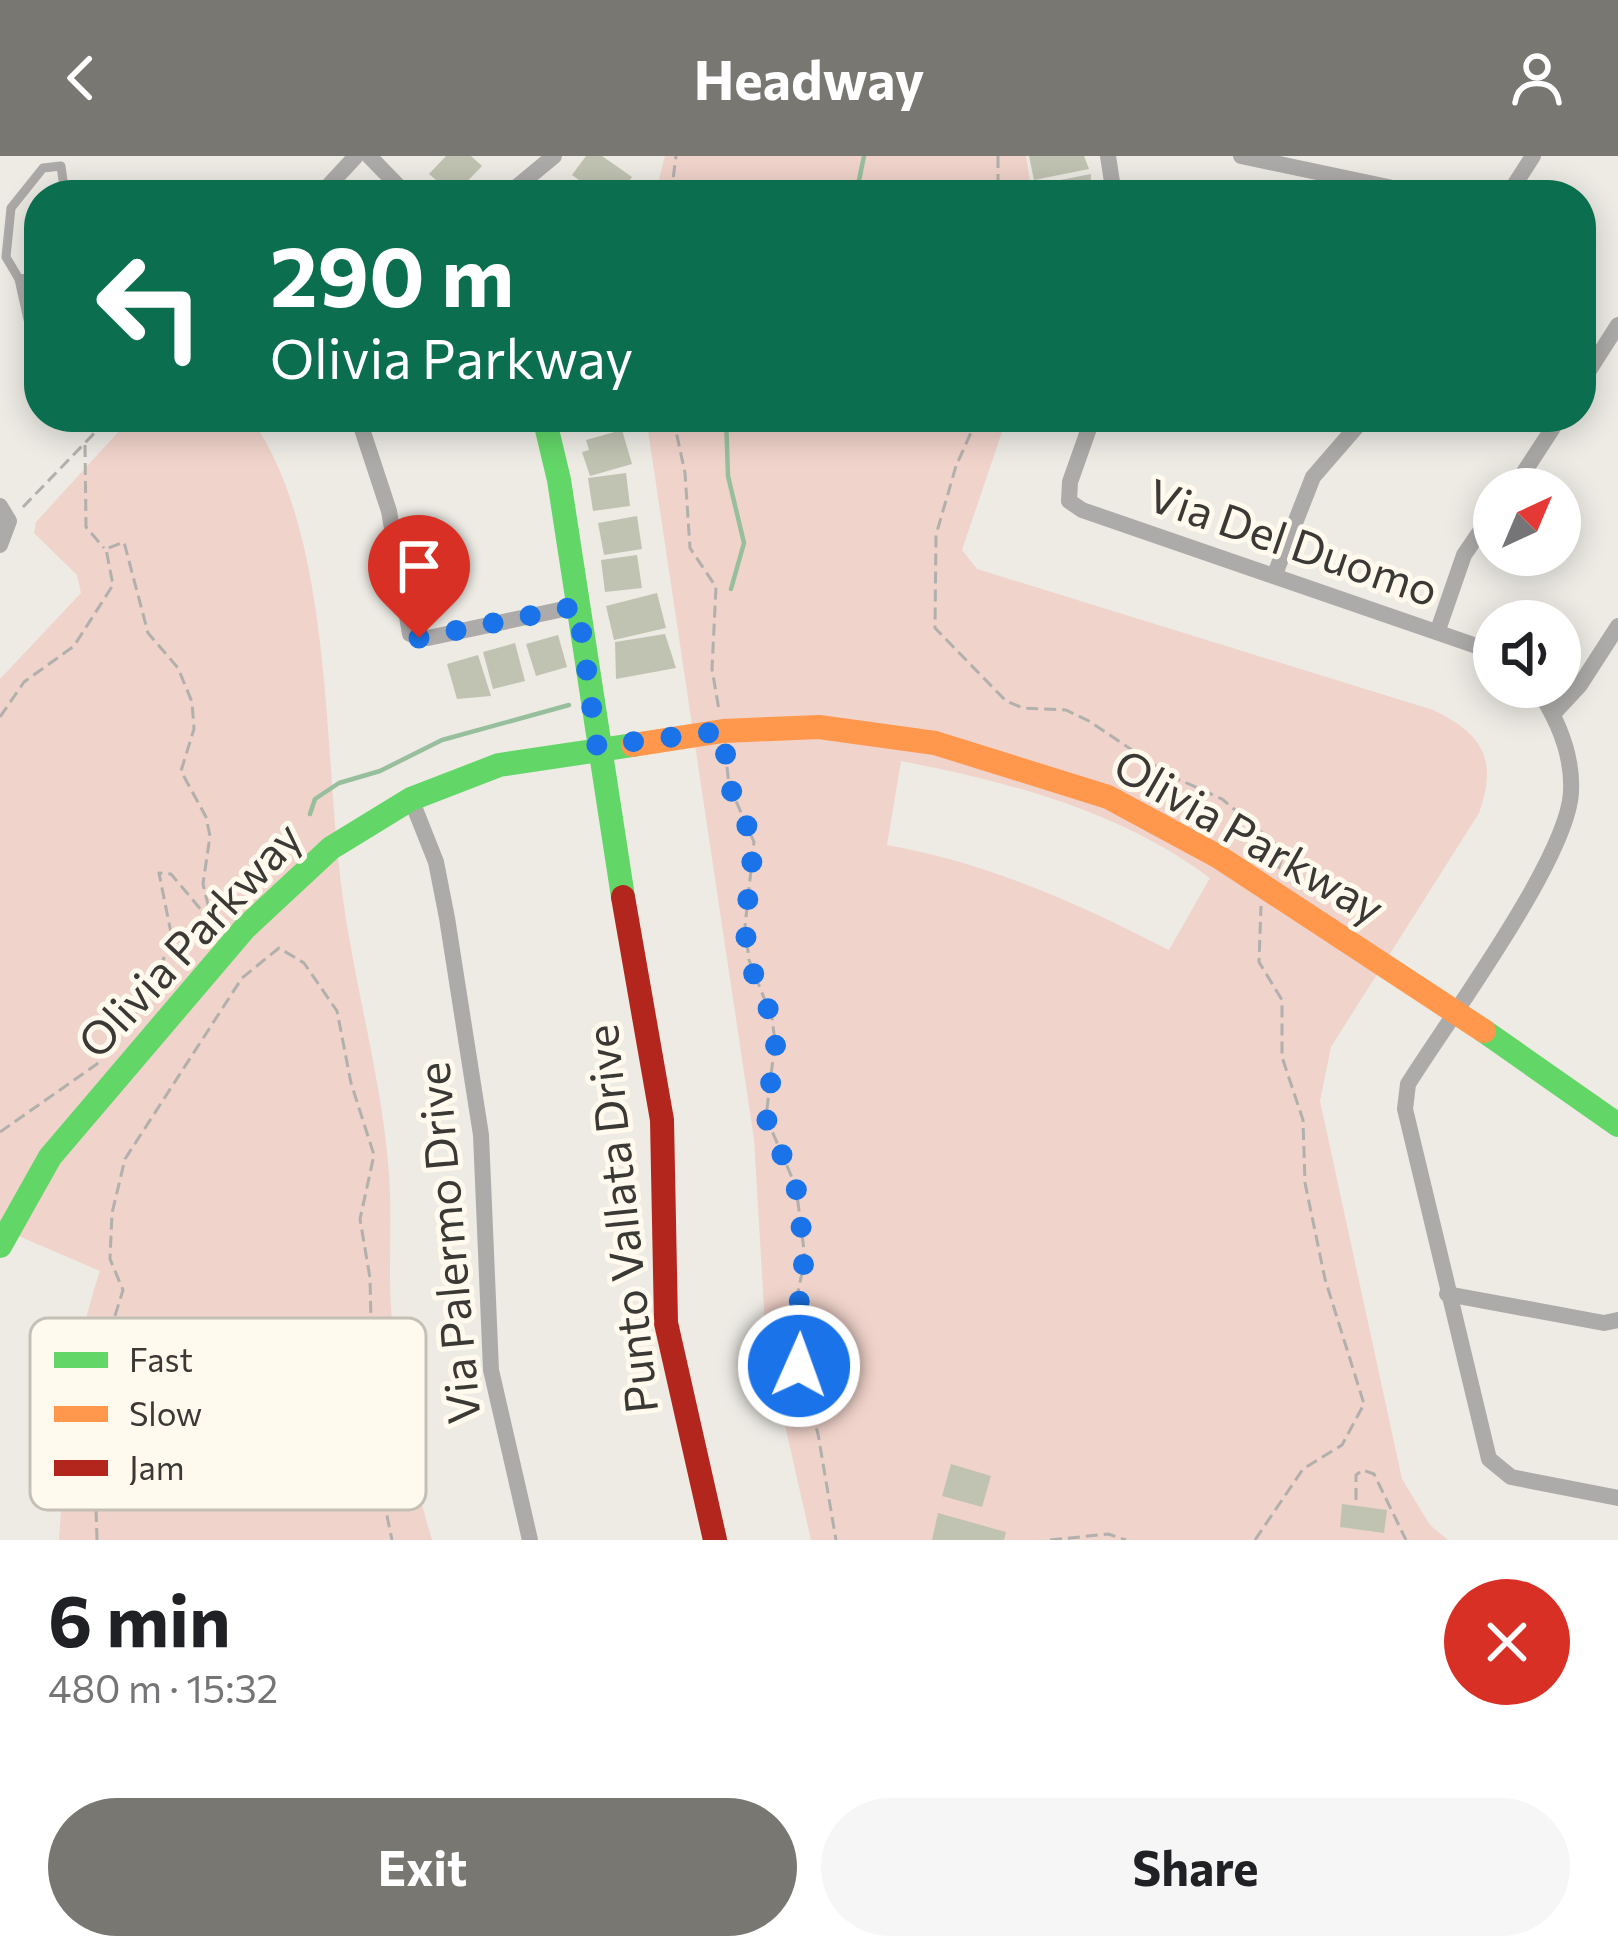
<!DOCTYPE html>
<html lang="en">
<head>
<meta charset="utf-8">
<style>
	body { margin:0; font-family:Commissioner,sans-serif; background:#f6f6f6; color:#202124; height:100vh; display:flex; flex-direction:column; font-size:45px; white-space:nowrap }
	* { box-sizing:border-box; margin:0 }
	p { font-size:39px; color:#757577 }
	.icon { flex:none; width:66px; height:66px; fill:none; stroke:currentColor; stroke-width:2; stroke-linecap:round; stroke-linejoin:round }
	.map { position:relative; height:1384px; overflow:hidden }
	.sheet { display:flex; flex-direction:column; background:#fff; flex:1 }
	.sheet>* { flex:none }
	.top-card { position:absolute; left:24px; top:24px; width:1572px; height:252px; border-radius:48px; box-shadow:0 6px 30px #0003; background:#0b6e4f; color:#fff; overflow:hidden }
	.needle { width:78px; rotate:44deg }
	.controls { position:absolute; left:1473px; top:312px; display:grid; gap:24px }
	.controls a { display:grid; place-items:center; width:108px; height:108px; border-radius:50%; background:#fff; box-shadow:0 6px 30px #0003; font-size:60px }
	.pin { position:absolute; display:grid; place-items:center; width:102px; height:102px; color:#fff; margin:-123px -51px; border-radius:50% 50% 50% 0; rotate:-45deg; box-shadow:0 0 12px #0007 }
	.pin .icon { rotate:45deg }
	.me { position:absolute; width:132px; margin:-66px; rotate:2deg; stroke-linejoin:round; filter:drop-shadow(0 0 9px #0008) }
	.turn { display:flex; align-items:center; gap:42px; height:252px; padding:0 48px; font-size:54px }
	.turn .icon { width:156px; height:156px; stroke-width:2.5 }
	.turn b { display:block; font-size:84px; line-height:102px }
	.round { display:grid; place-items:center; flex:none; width:126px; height:126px; border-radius:63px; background:#f6f6f6 }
	.overview { display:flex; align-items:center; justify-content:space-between; height:204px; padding:0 48px }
	h1 { font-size:72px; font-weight:700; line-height:90px }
	.action { display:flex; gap:24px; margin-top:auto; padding:24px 48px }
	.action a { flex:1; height:138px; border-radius:72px; background:#797772; color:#fff; font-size:48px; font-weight:700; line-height:138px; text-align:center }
	.action a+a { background:#f6f6f6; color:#202124 }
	header { display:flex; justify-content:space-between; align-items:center; height:156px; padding:0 48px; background:#797772; color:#fff; font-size:54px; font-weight:700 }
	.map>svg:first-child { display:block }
	.green { fill:#f0d3cb; fill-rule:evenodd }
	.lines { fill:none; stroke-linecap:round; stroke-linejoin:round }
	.stream { stroke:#97bf9d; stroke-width:4.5 }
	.building { fill:#c0c3b2 }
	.path { stroke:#b2b0ad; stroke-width:3; stroke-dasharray:12 6; stroke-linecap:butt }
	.lane { stroke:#adaba9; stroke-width:9 }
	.street { stroke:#adaba9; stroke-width:16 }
	.fast { stroke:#63d668; stroke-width:24 }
	.slow { stroke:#ff974d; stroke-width:24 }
	.jam { stroke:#b3261e; stroke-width:24 }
	.route { stroke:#1a73e8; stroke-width:21; stroke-dasharray:0 37.8 }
	.labels { text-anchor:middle; stroke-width:10; stroke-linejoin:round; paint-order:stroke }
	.street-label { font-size:45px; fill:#3b3935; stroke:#fffaed }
	.key { fill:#fffaed; stroke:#c4c0b6; stroke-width:3 }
	.key-label { font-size:33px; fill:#3b3935 }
</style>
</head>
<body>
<header><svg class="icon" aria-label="back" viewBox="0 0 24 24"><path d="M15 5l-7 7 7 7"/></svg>Headway<svg class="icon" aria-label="person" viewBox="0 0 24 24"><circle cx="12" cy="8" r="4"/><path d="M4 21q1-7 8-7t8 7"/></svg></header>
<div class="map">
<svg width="1618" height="1384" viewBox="0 0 1618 1384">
	<rect width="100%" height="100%" fill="#edebe4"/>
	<!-- green -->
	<g class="green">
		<path d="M665,0H1026L1032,39H655Z"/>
		<path d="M132,261H250C330,372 324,576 339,710C349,810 379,907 388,1006C393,1054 388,1104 391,1152C395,1230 409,1309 432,1384H59C66,1292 70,1203 100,1115L0,1072V523L81,437L77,419L34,377L36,366Z"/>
		<path d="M646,261H1007L962,394L977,413L1433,554C1483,578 1498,603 1479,657L1331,891L1320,945L1402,1323L1430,1369L1448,1384H811L766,1185L754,983ZM901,605C1010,626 1120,655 1210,722L1169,794C1078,747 988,707 887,689Z"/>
	</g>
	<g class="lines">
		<!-- stream -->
		<g class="stream">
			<path d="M856,39L864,0"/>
			<path d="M726,261L728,320L744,387L731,433"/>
			<path d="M310,658L315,643L339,627L380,615L442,584L569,549"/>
		</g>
	</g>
	<!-- building -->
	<g class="building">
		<path d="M446,0H471L482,10L454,39L429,18Z"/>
		<path d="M586,0H602L632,21L624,33L627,39H600L572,19Z"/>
		<path d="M1029,0H1084L1089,13L1034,24Z"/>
		<path d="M1091,18L1090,39H1042L1040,28Z"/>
		<path d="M574,261H610L578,273Z"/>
		<path d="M622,274L632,308L590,320L582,296L589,294L586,284Z"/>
		<path d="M626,317L630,350L593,355L588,322Z"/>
		<path d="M637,360L642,393L604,399L598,367Z"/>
		<path d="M637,399L642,432L605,436L601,404Z"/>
		<path d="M657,437L666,472L614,484L606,450Z"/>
		<path d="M665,478L676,512L616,523L615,486Z"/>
		<path d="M558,479L567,511L536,520L526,488Z"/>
		<path d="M515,487L525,525L493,533L483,496Z"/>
		<path d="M478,499L491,540L457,543L447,508Z"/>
		<path d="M951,1308L991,1320L982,1351L942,1340Z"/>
		<path d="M1342,1348L1387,1354L1384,1377L1340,1371Z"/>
		<path d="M938,1357L1006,1376L1004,1384H932Z"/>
	</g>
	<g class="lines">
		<!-- path -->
		<g class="path">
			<path d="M998,0V39"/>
			<path d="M671,39L676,0"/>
			<path d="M673,261L685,317L690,392L716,431L712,513L719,554"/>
			<path d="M978,261L956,310L936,379L935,472L1006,545L1023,552L1066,554L1089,565L1169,619L1222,643L1278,690L1283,698L1278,714"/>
			<path d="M85,289L86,371L104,392"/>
			<path d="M23,351L110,261"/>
			<path d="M0,561L24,526L74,490L113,429L106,393L124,386L148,477L178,512L192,546L194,573L181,615L206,661L210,680L203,728L214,774"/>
			<path d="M725,593L729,629L754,686L745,770L749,804L772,862L775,886L766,961L796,1031L805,1102L798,1136L806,1173L799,1210L818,1278L836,1384"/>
			<path d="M0,976L97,908L148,841L172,782L159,717L171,718L208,762"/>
			<path d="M1356,1344V1319L1363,1314L1374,1318L1406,1384"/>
			<path d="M97,1384L95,1320L102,1293L91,1254L111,1218L105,1192L123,1134L110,1103L112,1057L125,1003L242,822L279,792L304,807L337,855L351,927L374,999L360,1063L370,1122L374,1297L392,1384"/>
			<path d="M1050,1384L1108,1378L1126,1384"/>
			<path d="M1255,1384L1303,1313L1342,1289L1364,1248L1325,1123L1305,1027L1303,964L1282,901V844L1259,806L1261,750"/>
		</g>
		<!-- lane -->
		<g class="lane">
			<path d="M19,123L39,121"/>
			<path d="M39,213L19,123L6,101L11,52L43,12L61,10L65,39"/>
		</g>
		<!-- street -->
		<g class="street">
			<path d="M369,0L407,39"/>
			<path d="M1108,0L1114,39"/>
			<path d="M1241,0L1426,39"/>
			<path d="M320,39L356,0"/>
			<path d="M507,39L554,0"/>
			<path d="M1508,39L1533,0"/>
			<path d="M1581,227L1618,169"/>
			<path d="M358,261L389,355L410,478L428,482L578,450"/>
			<path d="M1093,261L1070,326L1069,345L1082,354L1494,496"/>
			<path d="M1513,333L1560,261"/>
			<path d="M0,350L9,365L0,389"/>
			<path d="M1275,418L1313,321L1365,261"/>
			<path d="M1438,474L1464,399L1494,355"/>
			<path d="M1536,531C1557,562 1573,598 1571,636C1568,702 1448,864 1408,928L1405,953L1489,1303L1511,1321L1618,1342"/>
			<path d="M1553,558L1580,529L1618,470"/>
			<path d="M411,643L436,706L447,762L481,979L491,1214L530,1384"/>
			<path d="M1447,1138L1604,1167L1618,1164"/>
		</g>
		<!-- fast -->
		<g class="fast">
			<path d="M544,261L559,324L623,741"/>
			<path d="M1484,875L1618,969"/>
			<path d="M0,1090L50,1001L245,772L331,692L411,643L499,609L633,589"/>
		</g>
		<!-- slow -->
		<path class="slow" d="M633,589L723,575L819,571L935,587L1108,641L1219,701L1484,875"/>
		<!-- jam -->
		<path class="jam" d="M623,741L662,964L666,1167L715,1384"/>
	</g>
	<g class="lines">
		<!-- route -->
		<path class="route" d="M419,482L578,450L597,590L723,575L729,629L754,686L745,770L748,804L772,862L776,886L766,962L796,1031L805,1102L797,1136L806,1173L799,1210"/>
	</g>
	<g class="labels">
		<!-- street labels -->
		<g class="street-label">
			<text transform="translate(1293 387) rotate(19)" y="16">Via Del Duomo</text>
			<text transform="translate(1249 681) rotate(30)" y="16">Olivia Parkway</text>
			<text transform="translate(190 784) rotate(-47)" y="16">Olivia Parkway</text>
			<text transform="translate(622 1063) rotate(-96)" y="16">Punto Vallata Drive</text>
			<text transform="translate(449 1087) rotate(-95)" y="16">Via Palermo Drive</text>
		</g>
	</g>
	<!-- legend -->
	<rect x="30" y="1162" width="396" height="192" rx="18" class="key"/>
	<rect x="54" y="1196" width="54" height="16" fill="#63d668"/>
	<rect x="54" y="1250" width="54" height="16" fill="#ff974d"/>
	<rect x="54" y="1304" width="54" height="16" fill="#b3261e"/>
	<g class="key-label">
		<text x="129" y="1216">Fast</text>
		<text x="129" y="1270">Slow</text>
		<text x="129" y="1324">Jam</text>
	</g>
</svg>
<div class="controls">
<a><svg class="needle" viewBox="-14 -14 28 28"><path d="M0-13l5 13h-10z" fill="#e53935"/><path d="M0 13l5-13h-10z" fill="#757577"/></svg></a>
<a><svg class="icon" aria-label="sound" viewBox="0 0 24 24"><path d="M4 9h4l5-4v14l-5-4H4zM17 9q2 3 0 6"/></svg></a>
</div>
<div class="pin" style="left:419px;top:482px;background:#d93025"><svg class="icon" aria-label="arrive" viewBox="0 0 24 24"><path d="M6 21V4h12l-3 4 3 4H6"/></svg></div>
<svg class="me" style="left:799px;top:1210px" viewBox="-20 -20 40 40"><circle r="17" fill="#1a73e8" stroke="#fff" stroke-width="3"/><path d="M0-11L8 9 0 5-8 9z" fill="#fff"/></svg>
<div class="top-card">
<div class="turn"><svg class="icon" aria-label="left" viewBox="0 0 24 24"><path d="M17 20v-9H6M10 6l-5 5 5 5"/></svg><div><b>290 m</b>Olivia Parkway</div></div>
</div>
</div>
<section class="sheet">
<div class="overview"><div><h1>6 min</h1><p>480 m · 15:32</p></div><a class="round" style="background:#d93025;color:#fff"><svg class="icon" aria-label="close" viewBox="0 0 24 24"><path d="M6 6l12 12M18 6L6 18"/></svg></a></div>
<div class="action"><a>Exit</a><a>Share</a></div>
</section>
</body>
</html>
